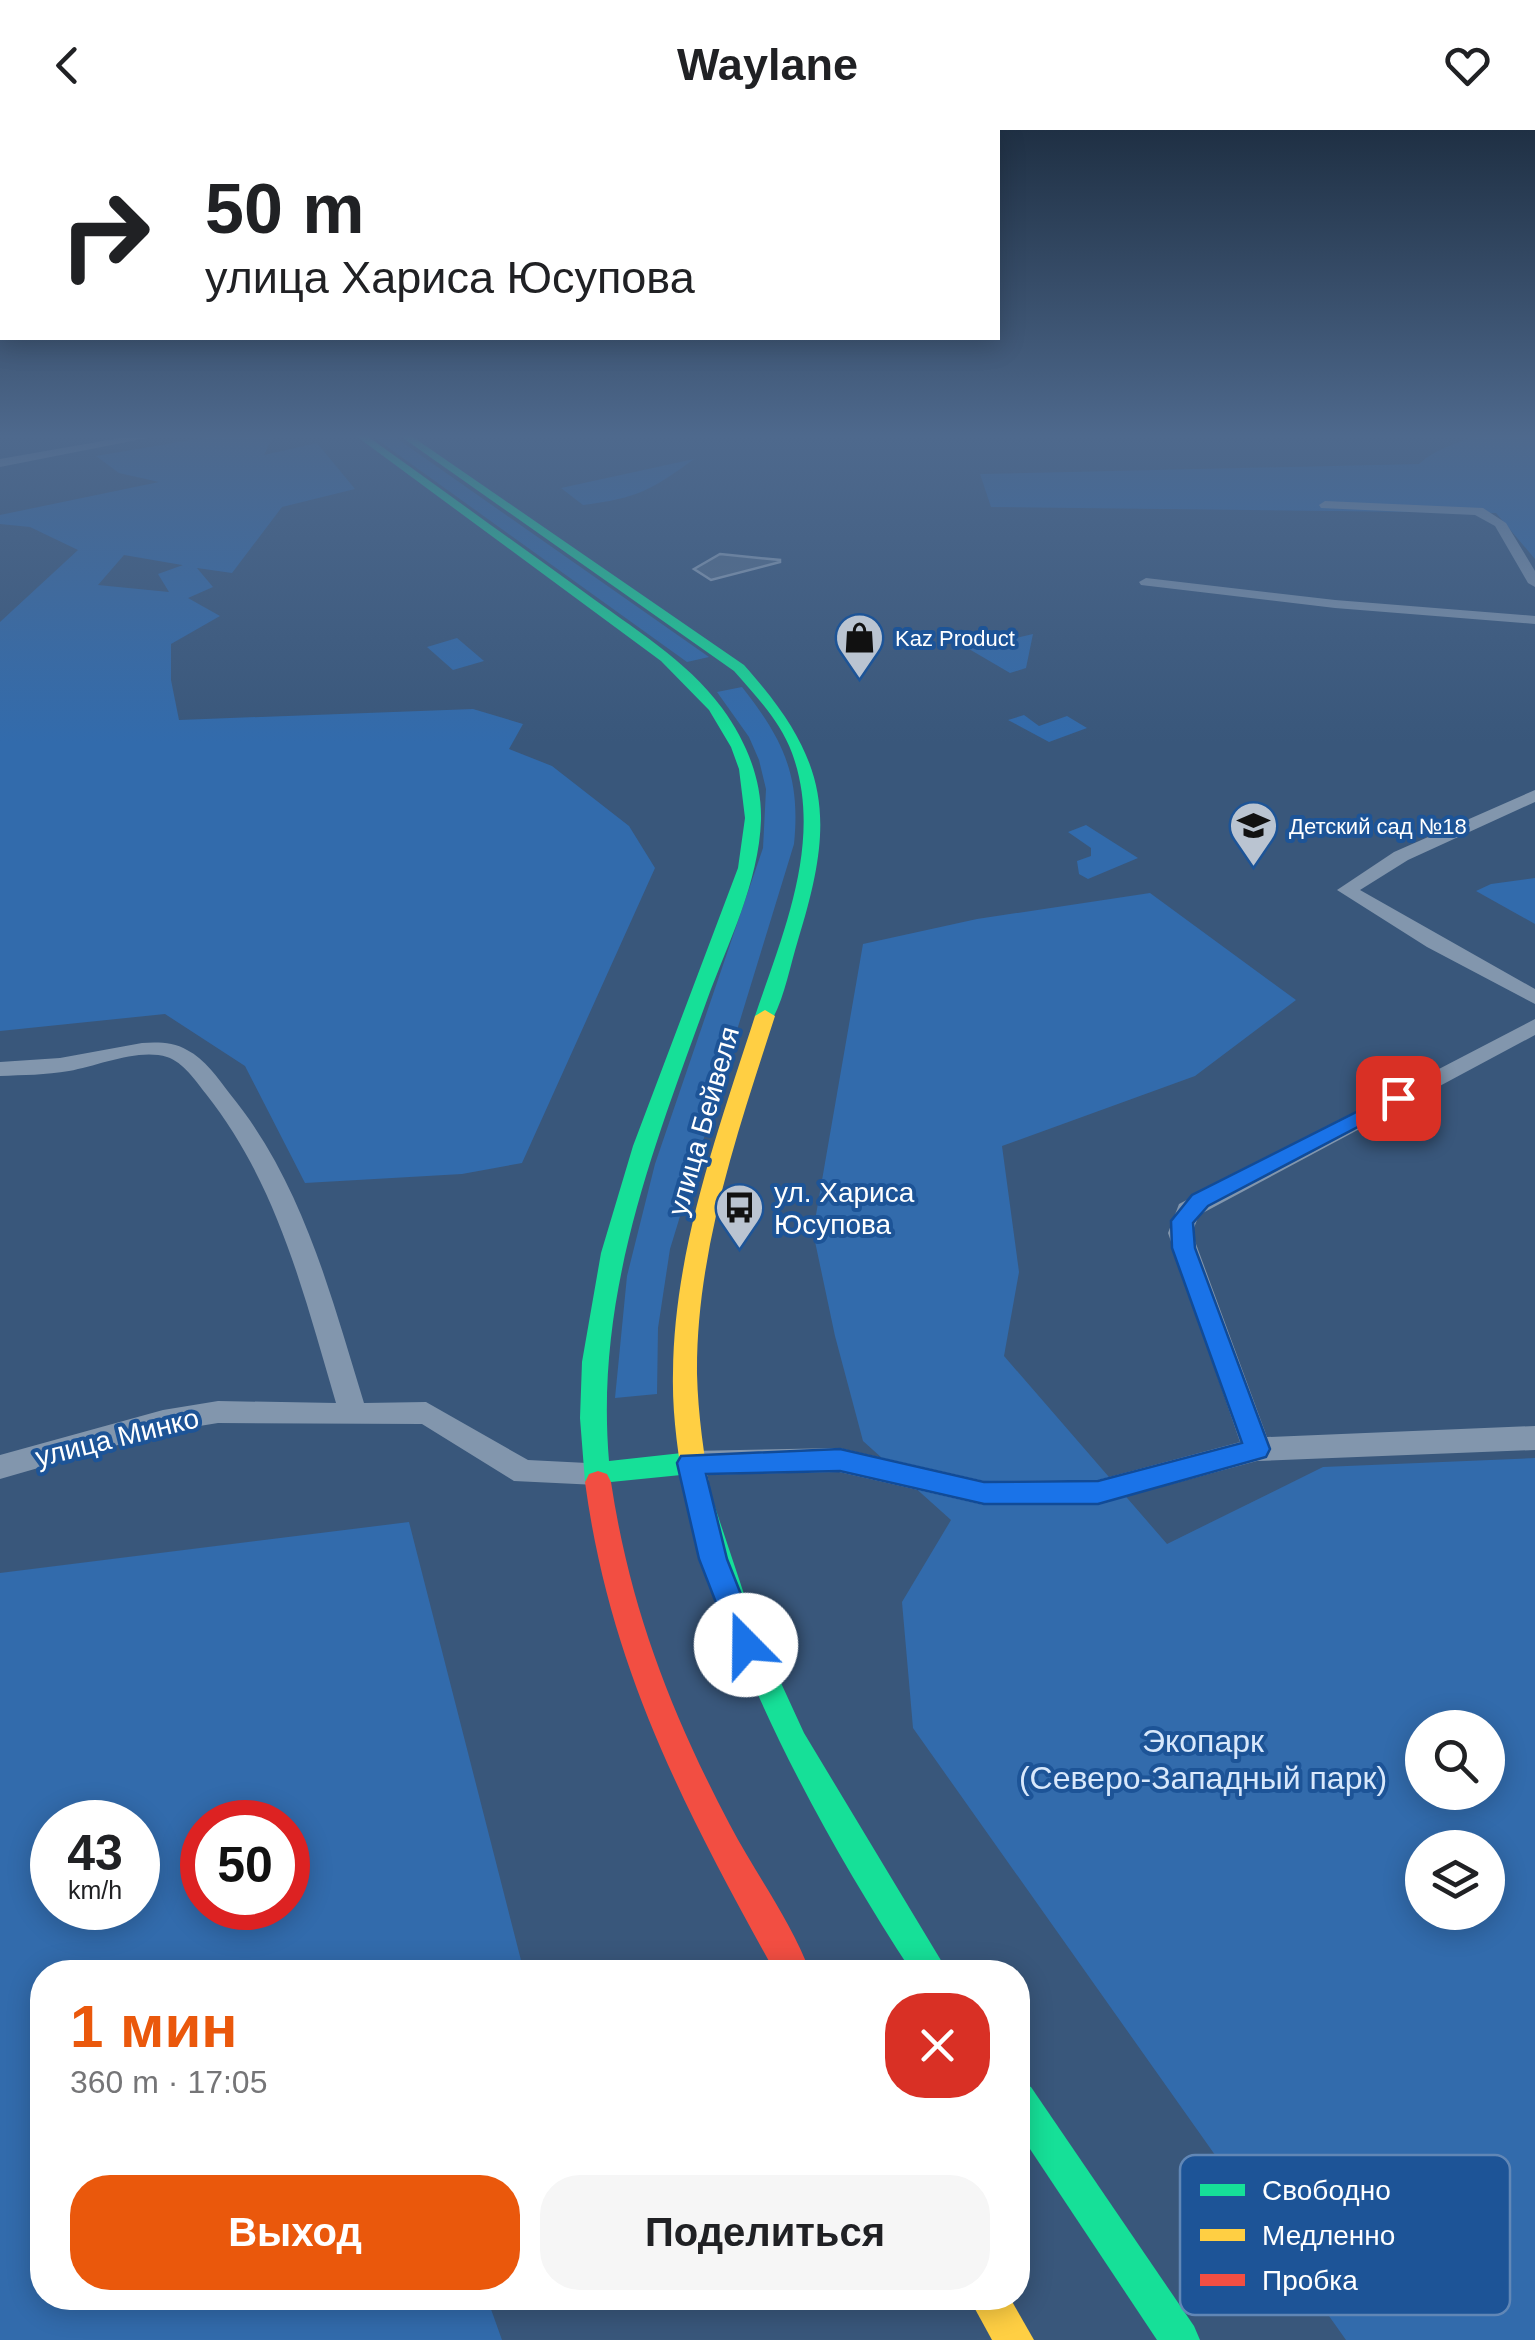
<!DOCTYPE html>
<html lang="ru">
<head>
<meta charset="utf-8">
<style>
	body { margin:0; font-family:Arial,sans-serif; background:#f6f6f6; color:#202124; height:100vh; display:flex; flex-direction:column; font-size:38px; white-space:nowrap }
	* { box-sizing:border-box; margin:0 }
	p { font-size:32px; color:#757577 }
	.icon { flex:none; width:55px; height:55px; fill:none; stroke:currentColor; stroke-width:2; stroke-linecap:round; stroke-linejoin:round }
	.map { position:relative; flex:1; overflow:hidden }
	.sheet { position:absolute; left:30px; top:1830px; width:1000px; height:350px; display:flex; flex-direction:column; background:#fff; border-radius:40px; box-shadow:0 5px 25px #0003 }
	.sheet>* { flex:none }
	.guide { position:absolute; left:0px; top:0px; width:1000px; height:210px; box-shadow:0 5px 25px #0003; background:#fff; color:#202124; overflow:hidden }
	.controls { position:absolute; left:1405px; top:1580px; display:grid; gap:20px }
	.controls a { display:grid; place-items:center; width:100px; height:100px; border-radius:50%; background:#fff; box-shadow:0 5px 25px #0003; font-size:50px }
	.speed { position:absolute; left:30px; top:1670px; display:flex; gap:20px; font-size:50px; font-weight:700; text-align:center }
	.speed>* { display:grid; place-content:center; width:130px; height:130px; border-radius:50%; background:#fff; box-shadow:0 5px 25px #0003; line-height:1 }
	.speed small { font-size:25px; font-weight:400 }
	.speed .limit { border:15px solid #d22; background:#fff; color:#111 }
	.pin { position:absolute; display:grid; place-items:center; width:85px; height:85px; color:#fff; margin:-42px; border-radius:20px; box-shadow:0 5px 15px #0006 }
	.me { position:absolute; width:110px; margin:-55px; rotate:338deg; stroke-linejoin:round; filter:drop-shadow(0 0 8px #0008) }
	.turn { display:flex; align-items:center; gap:35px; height:210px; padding:0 40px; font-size:45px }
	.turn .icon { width:130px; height:130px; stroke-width:2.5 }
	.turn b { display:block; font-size:70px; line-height:85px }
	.round { display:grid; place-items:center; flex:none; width:105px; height:105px; border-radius:40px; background:#f6f6f6 }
	.head { display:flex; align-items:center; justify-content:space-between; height:170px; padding:0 40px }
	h1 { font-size:60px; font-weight:600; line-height:75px; color:#ea580c }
	.primary-button { display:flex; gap:20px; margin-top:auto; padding:20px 40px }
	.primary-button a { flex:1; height:115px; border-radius:40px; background:#ea580c; color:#fff; font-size:40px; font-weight:600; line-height:115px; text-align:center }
	.primary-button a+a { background:#f6f6f6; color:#202124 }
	header { display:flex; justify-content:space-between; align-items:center; height:130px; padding:0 40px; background:#fff; font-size:45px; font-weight:600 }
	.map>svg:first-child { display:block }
	.green { fill:#326bac; fill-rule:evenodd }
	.building { fill:#566e8a; stroke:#96a7bb; stroke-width:2.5 }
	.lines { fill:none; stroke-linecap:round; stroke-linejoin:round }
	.street { fill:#8296ad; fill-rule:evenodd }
	.fast { fill:#16e098; fill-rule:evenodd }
	.slow { fill:#ffcf43; fill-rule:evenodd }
	.jam { fill:#f24e42; fill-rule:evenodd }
	.route { fill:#1a73e8; stroke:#114b97; stroke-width:2.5 }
	.labels { text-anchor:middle; stroke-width:8; stroke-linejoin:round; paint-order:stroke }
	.far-poi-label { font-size:22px; fill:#fff; stroke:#1d5497; text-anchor:start }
	.street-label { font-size:28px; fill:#fff; stroke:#1d5497 }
	.poi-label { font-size:28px; fill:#fff; stroke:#1d5497; text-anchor:start }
	.near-park-label { font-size:32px; fill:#d8e8fb; stroke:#1d5497 }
	.key { fill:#1d5497; stroke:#6187b6; stroke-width:2.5 }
	.key-label { font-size:28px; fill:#fff }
</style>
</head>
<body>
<header><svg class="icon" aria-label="back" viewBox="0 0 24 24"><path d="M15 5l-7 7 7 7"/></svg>Waylane<svg class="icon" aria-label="heart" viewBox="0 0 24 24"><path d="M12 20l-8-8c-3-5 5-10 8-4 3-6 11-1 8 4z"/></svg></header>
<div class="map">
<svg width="1535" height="2210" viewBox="0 0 1535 2210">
	<rect width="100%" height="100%" fill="#39577b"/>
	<!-- green -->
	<g class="green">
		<path d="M232,303H274L264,325L317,313L355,359L282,377L232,443L197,438L213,457L188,468L220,486L171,514V550L179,590L473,579L523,594L509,619L552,636L629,696L655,738L522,1033L462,1044L305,1053L245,936L165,884L0,901V492L78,420L30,397L0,394V385L159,352L119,343L96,326ZM124,425L182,435H183L158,444L169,462L98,455Z"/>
		<path d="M368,303H389L709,527L687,532Z"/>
		<path d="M1482,303H1535V429L1496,383L991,377L980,344L1419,334C1436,318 1460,313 1482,303Z"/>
		<path d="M694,329C650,361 637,368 583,375L561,358Z"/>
		<path d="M1033,504L1026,538L1010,543L969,519Z"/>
		<path d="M457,508L484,531L453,540L427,517Z"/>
		<path d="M742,557C783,609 801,646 794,714L670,1119L658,1198L657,1264L615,1268L627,1146L655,1034L763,718L766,659L759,630L749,607L717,562Z"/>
		<path d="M1024,585L1039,596L1067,586L1087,598L1049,612L1008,590Z"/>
		<path d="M1086,695L1138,728L1088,749L1079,744L1077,731L1091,726V718L1068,702Z"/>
		<path d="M1535,748V794L1476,761L1491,754Z"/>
		<path d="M1150,763L1296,870L1195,946L1002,1016L1019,1142L1004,1226L1167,1414L1323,1337L1535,1328V2210H1346L913,1598L902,1472L951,1390L863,1311L835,1206L813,1102L863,814L977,789ZM1422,1598H1488V1662H1422ZM1422,1718H1488V1782H1422Z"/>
		<path d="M409,1392L524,1842H42V2168H487L502,2210H0V1443ZM52,1692H138V1778H52ZM202,1692H288V1778H202Z"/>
	</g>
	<!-- building -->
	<path class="building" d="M720,424L780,430V432L711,450L694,439Z"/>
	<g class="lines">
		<!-- street -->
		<g class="street">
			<path d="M148,303H172L0,337V329Z"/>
			<path d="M1325,371L1483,378L1506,393L1535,441V457L1528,453L1495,396L1475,385L1321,378L1319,375Z"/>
			<path d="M1146,448L1335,470L1535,486V494L1335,478L1141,455L1139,452Z"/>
			<path d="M1535,660V672L1408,730L1360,760L1535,859V874L1427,817L1337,760L1394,722Z"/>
			<path d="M1535,889V905L1199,1085L1192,1103L1267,1307L1535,1296V1320L1257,1331L1098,1374L984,1375L839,1342L691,1345L681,1341L677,1333L681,1325L691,1321L839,1318L984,1351L1098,1350L1240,1312L1168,1103L1179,1074Z"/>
			<path d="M142,913C157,912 174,912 187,920C205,929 218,948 230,964C303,1053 331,1166 364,1273L426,1272L528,1330L607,1334L612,1343L607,1352L597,1355L514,1351L422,1294L218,1293L163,1302L0,1349V1325L163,1280L218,1271L336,1273C304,1165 278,1055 206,964C196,951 183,932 167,927C138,918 98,936 69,941C46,945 23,945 0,946V932L60,928Z"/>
		</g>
		<!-- fast -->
		<g class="fast">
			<path d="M352,303H363C437,356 510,409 584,462C631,497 687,530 722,578C746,611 762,649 761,690C759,752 728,813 707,870C652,1022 595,1166 609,1331L691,1322L700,1325L704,1333L700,1341L691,1344L611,1352L607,1360L598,1363L589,1360L585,1352L580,1288L582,1232L601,1123L633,1016L738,738L745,688L739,639L731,617L709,580L661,531Z"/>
			<path d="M396,303H407L744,535C830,631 836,688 798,810C790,836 785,866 772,890L765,892L755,886C783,803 824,710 792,623C780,591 756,566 734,541Z"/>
			<path d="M698,1354L707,1357L711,1365L754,1494L804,1603L948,1842H912C814,1692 734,1538 685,1365L689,1357Z"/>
			<path d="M1018,1952L1031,1957L1194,2196L1200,2210H1157L1018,2001Z"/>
		</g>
		<!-- slow -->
		<g class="slow">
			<path d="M765,880L775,886C738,1001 696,1121 697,1244C698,1285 704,1325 711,1365L707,1373L698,1376L689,1373L685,1365C678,1324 672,1284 673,1243C674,1120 718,1001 755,886Z"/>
			<path d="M969,2168H1010L1034,2210H992Z"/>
		</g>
		<!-- jam -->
		<path class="jam" d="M598,1341L607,1344L611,1352C630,1478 671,1583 730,1695C755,1743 792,1792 810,1842H775C685,1680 610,1538 585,1352L589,1344Z"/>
	</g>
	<!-- sky -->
	<linearGradient id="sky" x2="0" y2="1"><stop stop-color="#1f3044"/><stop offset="0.5" stop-color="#4e698d"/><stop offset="1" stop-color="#4e698d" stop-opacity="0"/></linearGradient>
	<rect width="1535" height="612" fill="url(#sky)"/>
	<!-- route -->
	<path class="route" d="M1398,961L1408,968L1405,972L1208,1076L1193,1093L1195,1118L1270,1319L1266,1327L1098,1374H984L840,1341L706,1344L727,1429L761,1515L756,1524L746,1528L736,1524L699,1429L677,1333L681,1326L840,1319L984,1352L1098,1351L1242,1313L1172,1118L1171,1091L1192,1065Z"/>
	<!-- icons -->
	<defs>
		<symbol id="shop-pin" viewBox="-11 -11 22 30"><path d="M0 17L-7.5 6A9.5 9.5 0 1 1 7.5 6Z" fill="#bac4d1" stroke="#1d5497"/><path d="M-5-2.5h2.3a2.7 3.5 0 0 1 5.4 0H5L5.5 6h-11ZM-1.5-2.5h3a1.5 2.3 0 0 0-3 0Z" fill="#111"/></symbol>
		<symbol id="school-pin" viewBox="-11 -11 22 30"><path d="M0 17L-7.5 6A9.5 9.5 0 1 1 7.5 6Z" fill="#bac4d1" stroke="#1d5497"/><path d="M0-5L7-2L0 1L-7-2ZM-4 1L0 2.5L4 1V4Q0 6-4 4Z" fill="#111"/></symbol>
		<symbol id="bus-pin" viewBox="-11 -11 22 30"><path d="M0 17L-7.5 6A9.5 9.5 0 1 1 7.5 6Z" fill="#bac4d1" stroke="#1d5497"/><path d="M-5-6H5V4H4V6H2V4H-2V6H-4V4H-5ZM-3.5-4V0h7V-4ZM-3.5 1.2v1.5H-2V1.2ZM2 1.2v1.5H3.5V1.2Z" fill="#111"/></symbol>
	</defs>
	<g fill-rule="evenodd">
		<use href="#shop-pin" x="832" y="480" width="55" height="75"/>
		<use href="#school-pin" x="1226" y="668" width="55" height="75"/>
		<use href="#bus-pin" x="712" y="1050" width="55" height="75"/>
	</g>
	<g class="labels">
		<!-- far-poi labels -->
		<g class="far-poi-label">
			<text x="895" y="516">Kaz Product</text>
			<text x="1289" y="704">Детский сaд №18</text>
		</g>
		<!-- street labels -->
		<g class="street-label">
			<text transform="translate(703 991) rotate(-74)" y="10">улица Бейвеля</text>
			<text transform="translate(117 1307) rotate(-14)" y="10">улица Минко</text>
		</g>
		<!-- poi labels -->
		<g class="poi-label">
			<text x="774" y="1072">ул. Хариса<tspan x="774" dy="32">Юсупова</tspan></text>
		</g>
		<!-- near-park labels -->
		<g class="near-park-label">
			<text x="1203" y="1622">Экопарк<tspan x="1203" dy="37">(Северо-Западный парк)</tspan></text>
		</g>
	</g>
	<!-- legend -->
	<rect x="1180" y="2025" width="330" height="160" rx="15" class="key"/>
	<rect x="1200" y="2054" width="45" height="12" fill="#16e098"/>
	<rect x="1200" y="2099" width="45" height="12" fill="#ffcf43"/>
	<rect x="1200" y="2144" width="45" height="12" fill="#f24e42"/>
	<g class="key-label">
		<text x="1262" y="2070">Свободно</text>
		<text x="1262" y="2115">Медленно</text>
		<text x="1262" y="2160">Пробка</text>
	</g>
</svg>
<div class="controls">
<a><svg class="icon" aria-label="search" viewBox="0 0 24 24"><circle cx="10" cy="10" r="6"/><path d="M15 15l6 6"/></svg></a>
<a><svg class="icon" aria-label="layers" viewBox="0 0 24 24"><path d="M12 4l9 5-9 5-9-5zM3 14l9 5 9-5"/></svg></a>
</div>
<div class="speed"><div>43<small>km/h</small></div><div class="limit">50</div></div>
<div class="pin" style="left:1398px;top:968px;background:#d93025"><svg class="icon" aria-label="arrive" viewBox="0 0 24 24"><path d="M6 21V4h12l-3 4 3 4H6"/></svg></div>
<svg class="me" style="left:746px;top:1515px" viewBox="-20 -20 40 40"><circle r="19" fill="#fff"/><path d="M0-13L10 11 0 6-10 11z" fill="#1a73e8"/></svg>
<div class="guide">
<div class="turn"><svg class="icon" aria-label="right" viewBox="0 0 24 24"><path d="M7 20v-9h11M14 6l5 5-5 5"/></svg><div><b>50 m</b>улица Хариса Юсупова</div></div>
</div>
<section class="sheet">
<div class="head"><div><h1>1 мин</h1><p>360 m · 17:05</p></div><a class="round" style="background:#d93025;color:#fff"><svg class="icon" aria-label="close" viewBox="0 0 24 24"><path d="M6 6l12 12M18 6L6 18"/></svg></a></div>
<div class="primary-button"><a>Выход</a><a>Поделиться</a></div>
</section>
</div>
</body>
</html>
